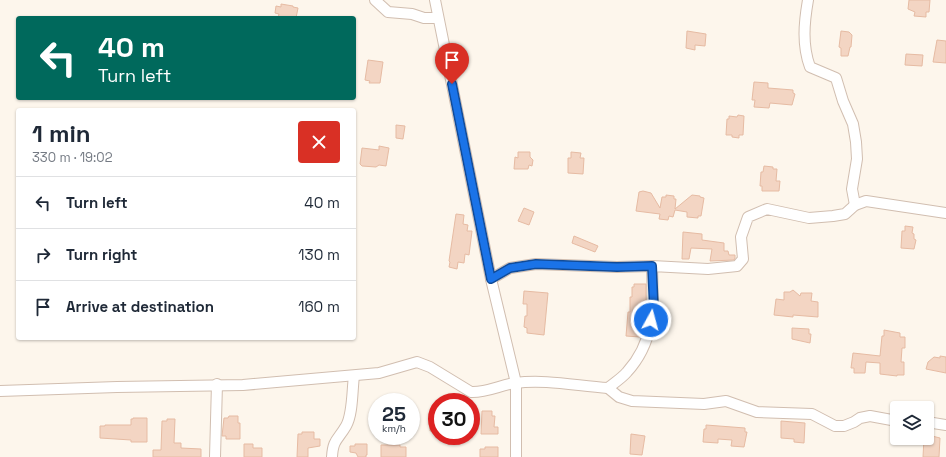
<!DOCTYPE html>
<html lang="en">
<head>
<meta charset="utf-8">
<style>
	body { margin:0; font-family:"Space Grotesk",sans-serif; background:#f2f2f3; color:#1f2937; height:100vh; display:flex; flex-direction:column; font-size:15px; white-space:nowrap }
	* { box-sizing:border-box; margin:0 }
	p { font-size:13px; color:#747a83 }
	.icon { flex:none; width:22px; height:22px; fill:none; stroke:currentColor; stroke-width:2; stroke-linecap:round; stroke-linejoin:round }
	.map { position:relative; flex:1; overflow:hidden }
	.drawer { position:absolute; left:16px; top:108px; width:340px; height:232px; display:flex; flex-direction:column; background:#fff; border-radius:4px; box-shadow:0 1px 3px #0004 }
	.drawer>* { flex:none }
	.top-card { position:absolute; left:16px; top:16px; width:340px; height:84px; border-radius:4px; box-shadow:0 1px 3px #0004; background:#00695c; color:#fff; overflow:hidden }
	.controls { position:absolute; left:890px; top:401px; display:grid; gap:8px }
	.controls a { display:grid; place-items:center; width:44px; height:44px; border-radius:4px; background:#fff; box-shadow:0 1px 3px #0004; font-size:20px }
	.speed { position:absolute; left:368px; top:393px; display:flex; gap:8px; font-size:20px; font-weight:700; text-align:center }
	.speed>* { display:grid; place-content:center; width:52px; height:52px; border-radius:50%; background:#fff; box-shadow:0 1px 3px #0004; line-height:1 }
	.speed small { font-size:10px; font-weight:400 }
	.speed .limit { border:6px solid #d22; background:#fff; color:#111 }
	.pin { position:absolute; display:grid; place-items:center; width:34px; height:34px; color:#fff; margin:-41px -17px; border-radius:50% 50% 50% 0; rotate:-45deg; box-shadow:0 0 4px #0007 }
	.pin .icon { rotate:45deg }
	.me { position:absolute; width:44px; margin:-22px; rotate:7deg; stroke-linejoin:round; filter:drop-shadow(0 0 3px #0008) }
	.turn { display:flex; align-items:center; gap:14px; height:84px; padding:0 16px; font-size:18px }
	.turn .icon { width:52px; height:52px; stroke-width:2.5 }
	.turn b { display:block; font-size:28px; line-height:34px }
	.round { display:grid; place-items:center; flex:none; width:42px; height:42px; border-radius:4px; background:#f2f2f3 }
	.head { display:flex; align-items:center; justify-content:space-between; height:68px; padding:0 16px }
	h1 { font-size:24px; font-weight:800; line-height:30px }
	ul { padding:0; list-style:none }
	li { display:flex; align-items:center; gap:12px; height:52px; padding:0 16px; border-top:1px solid #e0e1e3 }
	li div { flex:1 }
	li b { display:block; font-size:15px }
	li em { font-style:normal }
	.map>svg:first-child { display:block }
	.building { fill:#f3d5c3; stroke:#e6bba3 }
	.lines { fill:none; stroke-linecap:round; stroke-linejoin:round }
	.minor-casing { stroke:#d1beb0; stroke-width:12 }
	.minor { stroke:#fff; stroke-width:10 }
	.route-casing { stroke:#114b97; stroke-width:10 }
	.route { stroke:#1a73e8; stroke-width:7 }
</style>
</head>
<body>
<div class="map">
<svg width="946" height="457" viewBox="0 0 946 457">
	<rect width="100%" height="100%" fill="#fdf6ec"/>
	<!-- building -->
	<g class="building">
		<path d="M909,0H930L929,12H926V17L914,16L915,12L908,9Z"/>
		<path d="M281,4L293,6V7L298,8L296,18H278L279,14L275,13L276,6L281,7Z"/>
		<path d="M687,31L706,34L705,46L695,45V50L686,48Z"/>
		<path d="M841,31L849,32L852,35L851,47H850L848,56H841V48L839,47Z"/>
		<path d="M937,40L946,41V63L933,62Z"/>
		<path d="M906,54L923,55L922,66L905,65Z"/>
		<path d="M368,60L383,62L380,83H369L370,81L365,80Z"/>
		<path d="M754,82L768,83V88L793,90V93L795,94L792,105L770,103L769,108L754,107L755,100H752Z"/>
		<path d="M738,115L744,116L743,135H739V138L732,137V135H726L727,119H729V116L737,117Z"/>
		<path d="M396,125L405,126L403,139L396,138Z"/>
		<path d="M379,146L389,148L386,166L379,165L376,167L362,166L360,164L362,148L379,150Z"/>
		<path d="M518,152H530V157L533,160L532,166L529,165L528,169H514L515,157L518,158Z"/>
		<path d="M571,152L581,153L580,158H584L583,174L568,173V158H571Z"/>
		<path d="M764,166L773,167V169H777L776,181H780L779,191H762V186H760L761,172H763Z"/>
		<path d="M643,191L651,193L660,208L662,197H666V195L674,196V199H676L675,209L692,195L700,196V197L704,198L701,216H698V218L687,217V212L675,210L673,217L669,216L668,220L659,219L660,214L636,211L639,192Z"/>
		<path d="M524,208L534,212L529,225L518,221Z"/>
		<path d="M456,214L464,215L463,224L468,225L467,231H472L469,255L465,254L464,263L458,262L457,269L449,267L450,262L449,261Z"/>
		<path d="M905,226L913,227L912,233L914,234V239L916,240L914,249L901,248L902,231H905Z"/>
		<path d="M683,232L702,234V240L724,243V251H728L729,255H735V258L734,260L710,261L712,249L691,248L689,259H682Z"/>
		<path d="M574,236L598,246L595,252L572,243Z"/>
		<path d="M634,284H646V308L642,307L641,323H643L640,337L626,336L628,312H630V297H632V287H634Z"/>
		<path d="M793,290L800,296L801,293H812L811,301L818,302V317L793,315V317L774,315L776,299L784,300V292H790Z"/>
		<path d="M524,291L548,293L544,335L527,333V328L524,327L525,316H527V304H523Z"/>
		<path d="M792,328L809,329V334H811L810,343L792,339Z"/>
		<path d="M884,330L900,333V337H905V348H902L901,362H904V375H897V376L880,374V363L866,362L865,373H854V368H851L853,353L880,356L882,336H884Z"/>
		<path d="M940,356L946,357V373L926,369L928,362L934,357L940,358Z"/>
		<path d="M437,411V431H430V416Z"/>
		<path d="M482,411H492V416H495L494,427H498V434H481Z"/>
		<path d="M229,416H238V423H240V439H226V436H222L224,418H228Z"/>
		<path d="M133,418H147V442H131V440L100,438V426H105V425H131V419H133Z"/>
		<path d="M167,419H175L174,443H181V448L201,449V457H153V450H161L162,421H167Z"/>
		<path d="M781,421L805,423L804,443L794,442V439L781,438Z"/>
		<path d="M706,425L745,428V432H747L744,447L731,446L732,440L718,439V443L703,442L704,429H706Z"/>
		<path d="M302,432H314V439H320V446L308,448V457H297L298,434H302Z"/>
		<path d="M631,434L645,436L642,455L630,454Z"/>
		<path d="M928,435L940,438L939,457H923L924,438L928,437Z"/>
		<path d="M244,444H253V448H262V457H244Z"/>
		<path d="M355,444H367V455H366V457H358L356,453L350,452V446H355Z"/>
		<path d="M381,445H400V447H406V457H381Z"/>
		<path d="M485,447H498V457H480V449H485Z"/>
	</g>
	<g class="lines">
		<defs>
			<g id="minor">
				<path d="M375,0L388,12L412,14L424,18H438"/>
				<path d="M435,0L491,279L516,383V457"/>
				<path d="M808,0C804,23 802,45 810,67L836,78L843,101L853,124L856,142L857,159L852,189L855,205"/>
				<path d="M491,279L510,268L536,264L617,267L652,266"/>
				<path d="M608,388L619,397L632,401L704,404L726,401L757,412L812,414L835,426H844L854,422L860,418L870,416L897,421"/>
				<path d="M0,391L117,387L243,385L379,373L417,362L430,367L471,392C485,393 501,385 515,383C546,379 577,386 608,388C614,383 622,378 627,372C656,340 653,306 652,266L708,269L737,266L743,259L741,237L748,217L767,209L809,218L833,216L845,214L855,205L866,201L946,213"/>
				<path d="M927,422L946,425"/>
				<path d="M215,457L217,384"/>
				<path d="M332,457C333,439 338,440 346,426C353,414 352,390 354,376"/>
			</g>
		</defs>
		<!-- minor casing -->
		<use href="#minor" class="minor-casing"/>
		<!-- minor -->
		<use href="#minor" class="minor"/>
	</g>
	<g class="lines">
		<defs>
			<path id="route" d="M452,84L491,279L510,268L536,264L617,267L652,266L654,309L651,320"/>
		</defs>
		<!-- route casing -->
		<use href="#route" class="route-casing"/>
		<!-- route -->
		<use href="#route" class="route"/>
	</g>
</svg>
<div class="controls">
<a><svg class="icon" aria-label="layers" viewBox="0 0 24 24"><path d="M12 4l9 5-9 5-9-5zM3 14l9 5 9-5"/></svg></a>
</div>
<div class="speed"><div>25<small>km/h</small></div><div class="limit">30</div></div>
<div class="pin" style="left:452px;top:84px;background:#d93025"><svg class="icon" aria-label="arrive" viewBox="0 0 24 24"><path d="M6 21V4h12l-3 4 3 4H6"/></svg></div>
<svg class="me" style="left:651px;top:320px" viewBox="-20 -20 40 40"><circle r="17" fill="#1a73e8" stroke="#fff" stroke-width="3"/><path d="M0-11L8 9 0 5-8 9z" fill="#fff"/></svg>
<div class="top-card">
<div class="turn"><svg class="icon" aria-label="left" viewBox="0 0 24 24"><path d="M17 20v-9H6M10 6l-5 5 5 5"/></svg><div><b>40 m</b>Turn left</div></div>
</div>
<section class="drawer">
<div class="head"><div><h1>1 min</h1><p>330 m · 19:02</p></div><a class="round" style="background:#d93025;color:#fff"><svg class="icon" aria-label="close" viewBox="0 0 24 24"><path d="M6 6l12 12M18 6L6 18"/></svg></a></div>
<ul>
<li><svg class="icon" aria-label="left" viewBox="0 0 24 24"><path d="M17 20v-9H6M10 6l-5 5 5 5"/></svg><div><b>Turn left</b></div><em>40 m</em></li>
<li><svg class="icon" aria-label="right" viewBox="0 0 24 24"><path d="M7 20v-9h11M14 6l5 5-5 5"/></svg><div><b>Turn right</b></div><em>130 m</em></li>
<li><svg class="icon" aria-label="arrive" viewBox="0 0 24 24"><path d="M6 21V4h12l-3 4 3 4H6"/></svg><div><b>Arrive at destination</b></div><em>160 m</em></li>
</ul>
</section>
</div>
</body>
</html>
